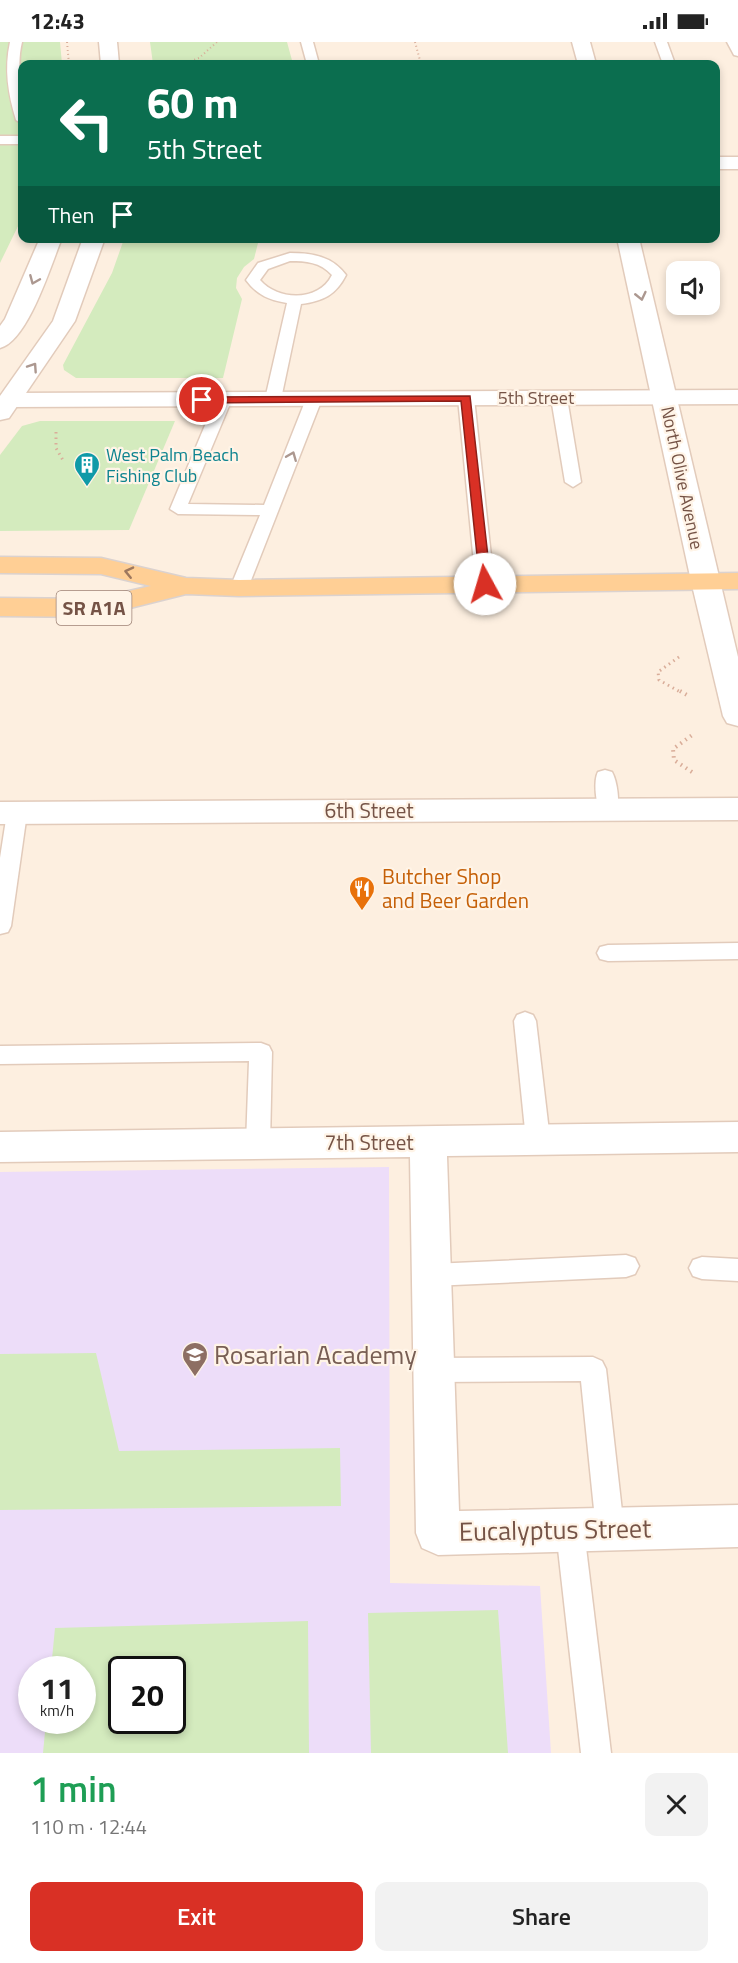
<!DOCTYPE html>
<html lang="en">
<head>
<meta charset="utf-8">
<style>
	body { margin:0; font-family:"Titillium Web",sans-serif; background:#f2f2f2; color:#222; height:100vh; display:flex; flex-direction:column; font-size:22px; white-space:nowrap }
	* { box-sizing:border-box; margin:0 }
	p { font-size:20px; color:#767676 }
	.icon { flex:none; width:33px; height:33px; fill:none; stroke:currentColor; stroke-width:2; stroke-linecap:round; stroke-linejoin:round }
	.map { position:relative; height:1711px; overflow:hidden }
	.sheet { display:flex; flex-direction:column; background:#fff; flex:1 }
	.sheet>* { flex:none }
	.guide { position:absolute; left:18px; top:18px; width:702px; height:183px; border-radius:12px; box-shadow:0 3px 9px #0003; background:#0b6e4f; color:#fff; overflow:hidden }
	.fabs { position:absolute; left:666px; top:219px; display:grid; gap:12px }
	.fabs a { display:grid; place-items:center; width:54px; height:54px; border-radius:12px; background:#fff; box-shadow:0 3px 9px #0003; font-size:30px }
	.speed { position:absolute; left:18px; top:1614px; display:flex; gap:12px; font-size:30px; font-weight:700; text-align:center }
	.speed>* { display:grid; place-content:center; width:78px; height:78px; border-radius:50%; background:#fff; box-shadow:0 3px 9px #0003; line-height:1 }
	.speed small { font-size:15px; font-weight:400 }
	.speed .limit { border:3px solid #111; border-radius:9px; background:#fff; color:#111 }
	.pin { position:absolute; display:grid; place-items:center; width:51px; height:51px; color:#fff; margin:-26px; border:3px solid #fff; border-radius:50%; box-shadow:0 2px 6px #0007 }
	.me { position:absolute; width:66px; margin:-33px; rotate:354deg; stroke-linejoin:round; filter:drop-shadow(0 0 4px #0008) }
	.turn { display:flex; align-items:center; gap:21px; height:126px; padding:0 30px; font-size:27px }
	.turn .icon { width:78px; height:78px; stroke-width:2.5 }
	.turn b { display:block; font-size:42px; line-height:51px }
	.then { display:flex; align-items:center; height:57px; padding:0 30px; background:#0003; gap:12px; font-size:22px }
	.round { display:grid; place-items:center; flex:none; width:63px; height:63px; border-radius:12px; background:#f2f2f2 }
	.headline { display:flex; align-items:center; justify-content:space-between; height:102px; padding:0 30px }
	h1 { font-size:36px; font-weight:600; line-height:45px; color:#1e9e55 }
	.primary-button { display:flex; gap:12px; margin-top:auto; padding:12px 30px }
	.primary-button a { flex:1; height:69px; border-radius:12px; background:#d93025; color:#fff; font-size:24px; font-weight:600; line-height:69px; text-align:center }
	.primary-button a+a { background:#f2f2f2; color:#222 }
	.status { display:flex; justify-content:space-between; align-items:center; height:42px; padding:0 30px; background:#fff; direction:ltr }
	.status svg { height:16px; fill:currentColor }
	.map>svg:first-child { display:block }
	.education { fill:#edddf9; fill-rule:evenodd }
	.green { fill:#d4ebbe; fill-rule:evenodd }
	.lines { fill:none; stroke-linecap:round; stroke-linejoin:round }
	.service-casing { stroke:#e2cbbb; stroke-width:3 }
	.minor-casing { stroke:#e2cbbb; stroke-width:3 }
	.tertiary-casing { stroke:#e2cbbb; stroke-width:3 }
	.primary-casing { stroke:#dbd2cf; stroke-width:3 }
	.path-far2 { stroke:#d9ad99; stroke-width:2; stroke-dasharray:1 3; stroke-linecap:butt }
	.path-far1 { stroke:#d9ad99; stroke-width:3; stroke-dasharray:1.5 4; stroke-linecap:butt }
	.path { stroke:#d9ad99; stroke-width:4; stroke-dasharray:1.5 4.5; stroke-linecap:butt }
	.service { fill:#fff; fill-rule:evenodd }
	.minor { fill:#fff; fill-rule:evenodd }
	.tertiary { fill:#fff; fill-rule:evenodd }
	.primary { fill:#ffcf95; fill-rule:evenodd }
	.oneway { stroke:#ac9890 }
	.oneway2 { stroke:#9e785e }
	.route { fill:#d93025; stroke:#8d1f18; stroke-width:1.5 }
	.labels { text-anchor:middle; stroke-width:4.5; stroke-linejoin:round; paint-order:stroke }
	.far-street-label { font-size:18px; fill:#755346; stroke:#fff4e7 }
	.far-culture-label { font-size:18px; fill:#0d838f; stroke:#fff4e7; text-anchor:start }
	.shield { fill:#fff4e7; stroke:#9e8376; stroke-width:1.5 }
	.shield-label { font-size:20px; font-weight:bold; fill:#755346 }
	.street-label { font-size:21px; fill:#755346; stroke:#fff4e7 }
	.food-label { font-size:21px; fill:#c56008; stroke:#fff4e7; text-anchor:start }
	.near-education-label { font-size:26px; fill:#785e54; stroke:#fff4e7; text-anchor:start }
	.near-street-label { font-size:26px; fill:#755346; stroke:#fff4e7 }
</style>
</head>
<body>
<div class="status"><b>12:43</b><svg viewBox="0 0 49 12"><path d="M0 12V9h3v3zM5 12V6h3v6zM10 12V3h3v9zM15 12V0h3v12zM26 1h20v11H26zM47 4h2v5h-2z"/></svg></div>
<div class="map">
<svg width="738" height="1711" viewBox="0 0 738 1711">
	<rect width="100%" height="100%" fill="#fdefe0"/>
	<!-- education -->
	<path class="education" d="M389,1125L390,1541L540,1544L551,1711H0V1130ZM32,1628H82V1678H32ZM122,1628H172V1678H122Z"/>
	<!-- green -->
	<g class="green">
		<path d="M0,0H60L62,22H22V176L0,221Z"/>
		<path d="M150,0H287L293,22H153Z"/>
		<path d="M124,197H259L254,217L244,225L237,236L236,246L242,257L223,336H76L64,328L63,323L112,231Z"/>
		<path d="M40,379H175L129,488L0,489V413L22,384Z"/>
		<path d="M96,1311L119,1409L340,1406L341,1464L0,1468V1312Z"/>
		<path d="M498,1568L508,1711H371L368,1571Z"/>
		<path d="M308,1579L309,1711H43L46,1679L82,1678V1628L51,1627L55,1586ZM122,1628H172V1678H122Z"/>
	</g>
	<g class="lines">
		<defs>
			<g id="service">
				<path d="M10,0H22C15,28 25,54 22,82L16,78C8,52 4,27 10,0Z"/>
				<path d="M301,0H313L319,22H307Z"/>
				<path d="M655,0H667L675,22H663Z"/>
				<path d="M727,0H738V14L734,13Z"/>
				<rect x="0" y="94" width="22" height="8"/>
				<path d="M290,211C312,211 332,214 346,233C336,253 323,259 301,262L281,357L273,362L265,357L287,261C269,258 257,253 246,238L258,221ZM290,219C306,219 320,220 332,233C319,260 278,259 260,238L268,227Z"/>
				<path d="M466,351L474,356L494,542L491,546H479L476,542L458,356Z"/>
				<path d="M559,351L567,356L581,440L573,445L565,440L551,356Z"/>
				<path d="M224,352L232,357L188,462L264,463L306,357L314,352L322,357L248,546L245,550H233L230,546L260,473L178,472L170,467L216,357Z"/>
				<path d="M605,728L612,730C617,739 621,763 615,772L608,774L601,772C596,763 593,739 598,730Z"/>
				<path d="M17,764L24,766L27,771L11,884L8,890L0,892V816L7,771L10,766Z"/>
				<path d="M738,901V917L608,919L600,917L597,911L600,905L608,903Z"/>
				<path d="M525,970L533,973L536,979L550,1098L546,1105L538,1108L530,1105L526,1098L514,979L517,973Z"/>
				<path d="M261,1001L269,1004L272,1010L270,1102L266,1109L258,1112L250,1109L246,1102L249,1019L0,1022V1004Z"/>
				<path d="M626,1213L635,1216L639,1224L635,1232L626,1235L432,1244L423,1241L419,1233L423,1225L432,1222Z"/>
				<path d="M702,1215L738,1217V1239L702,1237L693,1234L689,1226L693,1218Z"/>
				<path d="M593,1315L602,1319L606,1327L624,1487L620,1497L610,1501L600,1497L596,1487L581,1339L434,1340L425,1336L421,1328L425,1320L434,1316Z"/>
				<path d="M570,1475L580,1479L584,1489L611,1711H581L556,1489L560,1479Z"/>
			</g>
			<g id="minor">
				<rect x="716" y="115" width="22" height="12"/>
				<path d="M738,348V362L10,365L0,361L1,353L10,351Z"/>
				<path d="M738,756V778L0,782V760Z"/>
				<path d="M738,1080V1110L447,1114L459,1469L738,1463V1505L438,1513L422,1506L416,1491L410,1115L0,1120V1090Z"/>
			</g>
			<g id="tertiary">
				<path d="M99,0H117L119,22H101Z"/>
				<path d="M572,0H590L596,22H578Z"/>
				<path d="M40,196H62C51,223 28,299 0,306V284L5,277Z"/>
				<path d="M83,196H105L75,279L9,376L0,378V354L53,279Z"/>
				<path d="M617,196H639L738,615V684L727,681L723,674L691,539Z"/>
			</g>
			<path id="primary" d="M0,515L101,516L186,536L239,538L738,531V547L239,554L186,552L94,575L0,574V556L94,557L151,544L101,532L0,531Z"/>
		</defs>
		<!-- service casing -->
		<use href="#service" class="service-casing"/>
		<!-- minor casing -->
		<use href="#minor" class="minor-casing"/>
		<!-- tertiary casing -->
		<use href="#tertiary" class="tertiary-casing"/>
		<!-- primary casing -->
		<use href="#primary" class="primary-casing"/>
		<!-- path-far2 -->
		<g class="path-far2">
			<path d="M67,0L69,22"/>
			<path d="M415,0L421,22"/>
			<path d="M183,22L199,16L217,0"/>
		</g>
		<!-- path-far1 -->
		<g class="path-far1">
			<path d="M56,390V406L64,420"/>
			<path d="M679,615L658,630L659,638L682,651"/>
		</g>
		<!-- path -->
		<g class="path">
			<path d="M680,649L687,653"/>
			<path d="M692,730L674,718L673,707L695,691"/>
		</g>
		<!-- service -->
		<use href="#service" class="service"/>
		<!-- minor -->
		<use href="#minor" class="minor"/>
		<!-- tertiary -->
		<use href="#tertiary" class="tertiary"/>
		<!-- primary -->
		<use href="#primary" class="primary"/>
	</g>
	<!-- one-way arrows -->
	<defs><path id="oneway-chevron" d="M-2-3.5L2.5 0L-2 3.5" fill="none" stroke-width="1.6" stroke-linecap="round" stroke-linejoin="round" transform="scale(1.5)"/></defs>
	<g class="oneway">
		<use href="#oneway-chevron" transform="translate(34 238) rotate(113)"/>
		<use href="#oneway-chevron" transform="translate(641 254) rotate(77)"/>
		<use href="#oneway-chevron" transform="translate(33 325) rotate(-56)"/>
		<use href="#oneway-chevron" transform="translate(292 414) rotate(-68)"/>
	</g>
	<use class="oneway2" href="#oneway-chevron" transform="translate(129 530) rotate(-167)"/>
	<!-- route -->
	<path class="route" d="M470,354L491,542L485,546L480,542L461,359L202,361L197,358L202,355Z"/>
	<!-- icons -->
	<defs>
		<symbol id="building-pin" viewBox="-11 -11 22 30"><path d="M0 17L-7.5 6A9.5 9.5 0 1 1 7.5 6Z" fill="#0f9aa8" stroke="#fff4e7"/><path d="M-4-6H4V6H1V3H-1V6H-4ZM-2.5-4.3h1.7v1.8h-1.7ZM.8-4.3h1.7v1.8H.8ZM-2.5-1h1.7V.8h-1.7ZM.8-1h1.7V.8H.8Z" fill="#fff"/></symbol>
		<symbol id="restaurant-pin" viewBox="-11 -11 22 30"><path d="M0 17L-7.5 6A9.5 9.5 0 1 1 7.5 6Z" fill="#e8710a" stroke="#fff4e7"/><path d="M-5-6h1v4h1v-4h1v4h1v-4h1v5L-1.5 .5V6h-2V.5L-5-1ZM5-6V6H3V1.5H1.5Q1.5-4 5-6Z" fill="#fff"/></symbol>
		<symbol id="school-pin" viewBox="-11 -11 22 30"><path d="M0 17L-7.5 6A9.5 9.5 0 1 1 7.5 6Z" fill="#8d6e63" stroke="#fff4e7"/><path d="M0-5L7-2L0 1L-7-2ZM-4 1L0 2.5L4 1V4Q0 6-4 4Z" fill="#fff"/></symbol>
	</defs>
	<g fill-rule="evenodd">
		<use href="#building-pin" x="72" y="408" width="30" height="40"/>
		<use href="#restaurant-pin" x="347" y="832" width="30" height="40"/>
		<use href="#school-pin" x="180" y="1298" width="30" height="40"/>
	</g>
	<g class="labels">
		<!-- far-street labels -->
		<g class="far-street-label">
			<text x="536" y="362">5th Street</text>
			<text transform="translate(682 436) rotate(78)" y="6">North Olive Avenue</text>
		</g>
		<!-- far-culture labels -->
		<g class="far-culture-label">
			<text x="106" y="419">West Palm Beach<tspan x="106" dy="21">Fishing Club</tspan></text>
		</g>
		<!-- shield labels -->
		<rect class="shield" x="56.5" y="549" width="75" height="34" rx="4.5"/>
		<g class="shield-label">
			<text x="94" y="573">SR A1A</text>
		</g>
		<!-- street labels -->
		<g class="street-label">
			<text x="369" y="776">6th Street</text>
			<text x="369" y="1108">7th Street</text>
		</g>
		<!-- food labels -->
		<g class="food-label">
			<text x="382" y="842">Butcher Shop<tspan x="382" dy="24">and Beer Garden</tspan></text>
		</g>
		<!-- near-education labels -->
		<g class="near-education-label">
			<text x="214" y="1322">Rosarian Academy</text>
		</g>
		<!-- near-street labels -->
		<g class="near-street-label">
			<text transform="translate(555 1488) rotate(-1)" y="9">Eucalyptus Street</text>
		</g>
	</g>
</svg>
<div class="fabs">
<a><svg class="icon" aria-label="sound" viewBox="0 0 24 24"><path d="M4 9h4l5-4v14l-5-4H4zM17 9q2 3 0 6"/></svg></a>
</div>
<div class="speed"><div>11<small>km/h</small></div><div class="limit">20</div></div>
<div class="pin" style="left:202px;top:358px;background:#d93025"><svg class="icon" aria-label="arrive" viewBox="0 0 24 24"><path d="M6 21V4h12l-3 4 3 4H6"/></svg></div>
<svg class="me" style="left:485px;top:542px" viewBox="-20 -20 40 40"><circle r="19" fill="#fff"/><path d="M0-13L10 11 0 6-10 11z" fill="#d93025"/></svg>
<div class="guide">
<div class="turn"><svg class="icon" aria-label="left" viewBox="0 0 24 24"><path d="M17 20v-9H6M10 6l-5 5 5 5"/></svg><div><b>60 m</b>5th Street</div></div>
<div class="then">Then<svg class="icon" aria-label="arrive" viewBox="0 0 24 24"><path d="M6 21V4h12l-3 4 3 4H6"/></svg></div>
</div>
</div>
<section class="sheet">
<div class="headline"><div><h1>1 min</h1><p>110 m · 12:44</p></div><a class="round"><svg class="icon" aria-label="close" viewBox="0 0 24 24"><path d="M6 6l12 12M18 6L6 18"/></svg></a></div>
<div class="primary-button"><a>Exit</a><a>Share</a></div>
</section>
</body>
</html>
